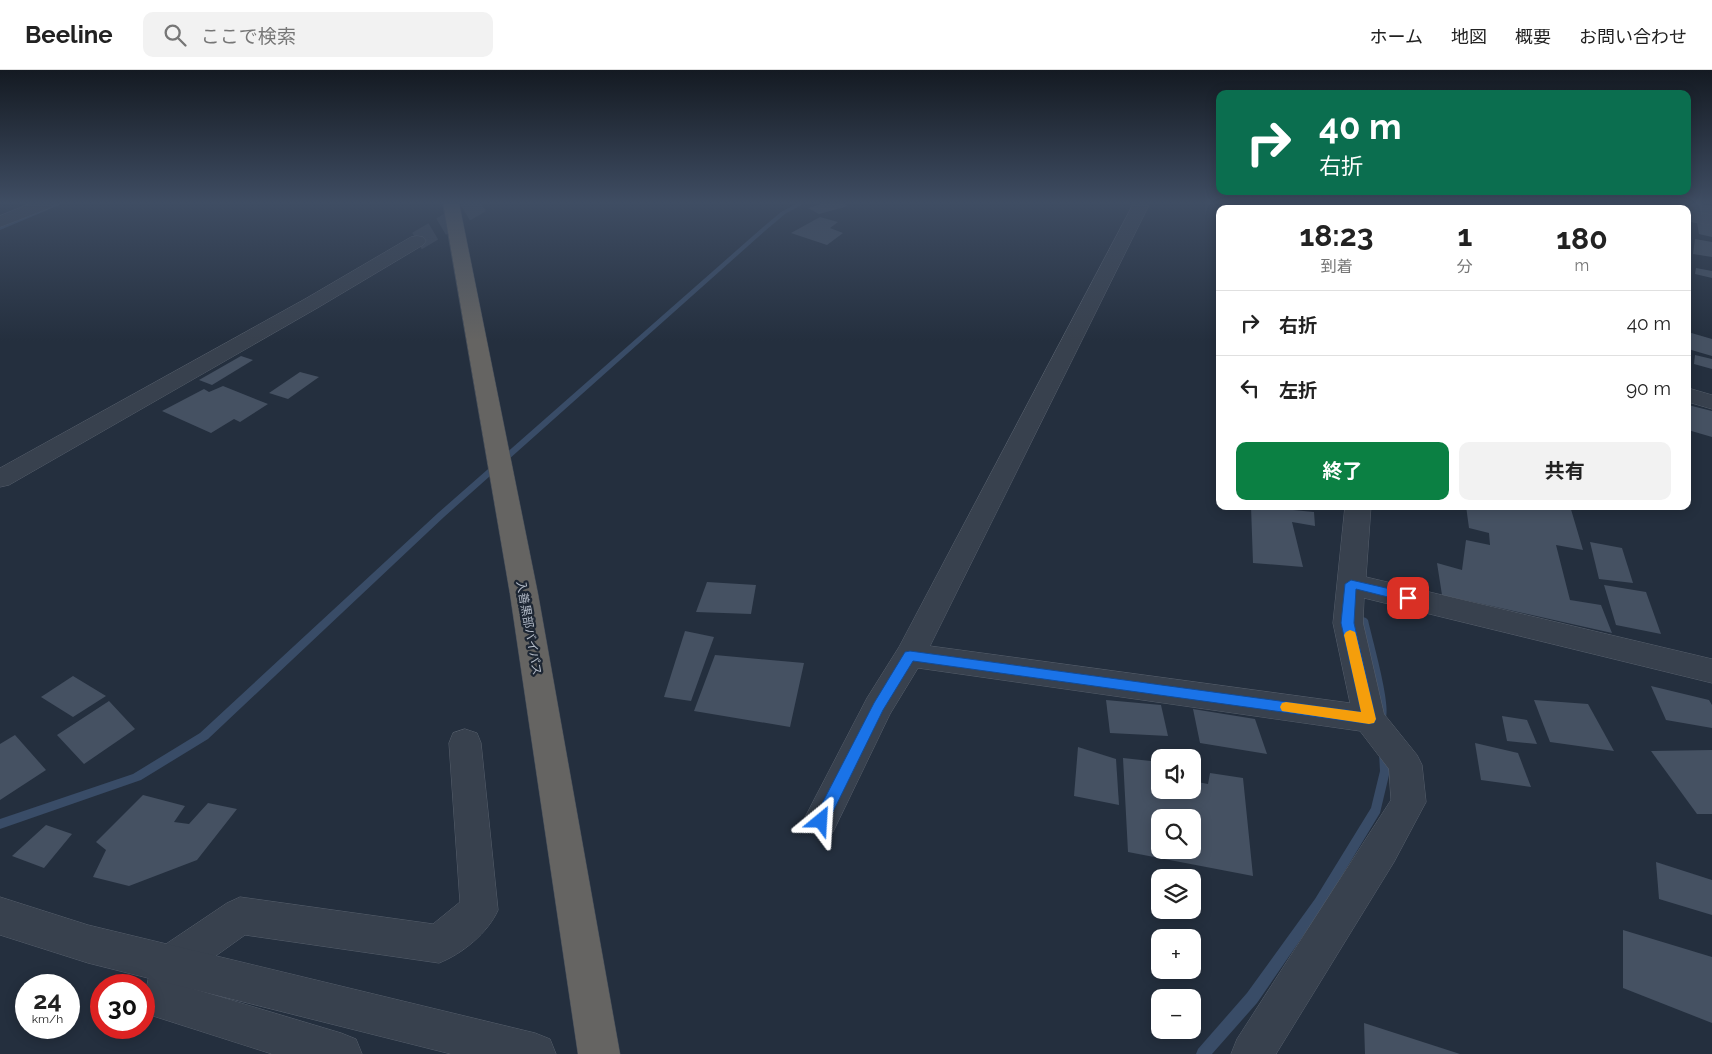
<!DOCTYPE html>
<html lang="ja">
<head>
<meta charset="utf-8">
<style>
	body { margin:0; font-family:Raleway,"Noto Sans JP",sans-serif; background:#f2f2f2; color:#222; height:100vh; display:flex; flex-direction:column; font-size:19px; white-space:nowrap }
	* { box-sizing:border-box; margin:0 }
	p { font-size:16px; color:#767676 }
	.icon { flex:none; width:28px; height:28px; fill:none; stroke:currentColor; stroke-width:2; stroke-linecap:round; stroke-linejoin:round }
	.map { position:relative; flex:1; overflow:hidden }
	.side { position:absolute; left:1216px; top:135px; width:475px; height:305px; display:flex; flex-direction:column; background:#fff; border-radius:10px; box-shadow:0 2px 12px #0003 }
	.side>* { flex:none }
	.guide { position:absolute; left:1216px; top:20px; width:475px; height:105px; border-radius:10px; box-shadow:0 2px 12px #0003; background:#0b6e4f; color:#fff; overflow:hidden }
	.controls { position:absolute; left:1151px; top:679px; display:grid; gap:10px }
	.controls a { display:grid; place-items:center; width:50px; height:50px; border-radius:10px; background:#fff; box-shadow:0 2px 12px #0003; font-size:25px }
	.speed { position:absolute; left:15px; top:904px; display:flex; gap:10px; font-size:25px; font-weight:700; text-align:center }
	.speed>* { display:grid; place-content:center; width:65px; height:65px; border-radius:50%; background:#fff; box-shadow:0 2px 12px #0003; line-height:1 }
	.speed small { font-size:12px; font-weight:400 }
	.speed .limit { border:8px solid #d22; background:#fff; color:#111 }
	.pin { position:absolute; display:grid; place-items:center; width:42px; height:42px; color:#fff; margin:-21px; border-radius:10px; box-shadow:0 2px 8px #0006 }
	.me { position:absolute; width:55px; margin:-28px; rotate:27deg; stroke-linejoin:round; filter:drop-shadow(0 0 4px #0008) }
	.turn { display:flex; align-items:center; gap:18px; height:105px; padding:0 20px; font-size:22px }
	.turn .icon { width:65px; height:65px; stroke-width:2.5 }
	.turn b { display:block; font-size:35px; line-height:42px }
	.eta { display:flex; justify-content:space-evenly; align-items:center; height:85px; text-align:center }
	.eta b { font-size:30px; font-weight:700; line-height:35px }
	.primary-button { display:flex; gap:10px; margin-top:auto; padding:10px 20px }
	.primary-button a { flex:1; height:58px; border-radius:10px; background:#0b8043; color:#fff; font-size:20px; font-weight:700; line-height:58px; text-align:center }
	.primary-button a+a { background:#f2f2f2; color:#222 }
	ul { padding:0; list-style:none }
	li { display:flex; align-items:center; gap:15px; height:65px; padding:0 20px; border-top:1px solid #e0e0e0 }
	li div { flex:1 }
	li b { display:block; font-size:19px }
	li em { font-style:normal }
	header { display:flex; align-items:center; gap:30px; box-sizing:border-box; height:70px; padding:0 25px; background:#fff; border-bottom:1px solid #e0e0e0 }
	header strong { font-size:24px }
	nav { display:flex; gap:28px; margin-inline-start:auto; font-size:18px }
	.search { width:350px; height:45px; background:#f2f2f2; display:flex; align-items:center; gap:12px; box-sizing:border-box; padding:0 18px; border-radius:10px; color:#767676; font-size:19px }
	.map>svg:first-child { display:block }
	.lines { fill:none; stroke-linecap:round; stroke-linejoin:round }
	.stream { fill:#394c67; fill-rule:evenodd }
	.building { fill:#455162; fill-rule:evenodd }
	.minor-tunnel { stroke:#3a4453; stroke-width:19; stroke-dasharray:19 9; stroke-linecap:butt }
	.minor-casing { stroke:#565f6c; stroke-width:1 }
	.tertiary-casing { stroke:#565f6c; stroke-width:1 }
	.secondary-casing { stroke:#565f6c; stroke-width:1 }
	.trunk-casing { stroke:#434c59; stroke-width:1 }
	.minor { fill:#38414e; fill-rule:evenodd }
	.tertiary { fill:#38414e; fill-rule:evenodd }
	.secondary { fill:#465061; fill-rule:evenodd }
	.trunk { fill:#656462; fill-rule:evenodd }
	.route { fill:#1a73e8; stroke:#114b97 }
	.slow { fill:#f59e0b }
	.labels { text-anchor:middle; stroke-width:4.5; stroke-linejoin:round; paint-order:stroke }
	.street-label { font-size:12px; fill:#b4bcc9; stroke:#1d2633 }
</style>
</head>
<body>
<header>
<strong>Beeline</strong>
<div class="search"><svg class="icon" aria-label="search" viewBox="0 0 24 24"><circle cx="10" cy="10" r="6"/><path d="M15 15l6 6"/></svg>ここで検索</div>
<nav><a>ホーム</a><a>地図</a><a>概要</a><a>お問い合わせ</a></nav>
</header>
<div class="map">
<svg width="1712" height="984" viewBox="0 0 1712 984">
	<rect width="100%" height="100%" fill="#242f3e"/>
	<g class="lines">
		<!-- stream -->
		<g class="stream">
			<path d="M57,133H64L0,160V156Z"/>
			<path d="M798,133H805L785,144L766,160L444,447L208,669L141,710L0,759V749L133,704L200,663L438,443L762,158L781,142Z"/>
			<path d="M1363,547L1366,548L1368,550C1372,568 1391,634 1386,648L1382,649L1378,648L1377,645L1376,628L1358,550L1360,548Z"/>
			<path d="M1384,679L1388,680L1389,683L1390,701L1380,743L1323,837L1257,933L1212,984H1196L1198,979L1247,923L1315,829L1371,738L1380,701L1379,683L1380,680Z"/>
		</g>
	</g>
	<!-- building -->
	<g class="building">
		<path d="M824,133H842L848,136L819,144L808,138Z"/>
		<path d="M1523,133H1552L1553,139L1523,137Z"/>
		<path d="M1556,133H1575L1576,139H1557Z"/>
		<path d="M1672,133H1697L1712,136V146L1688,141V139L1672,138Z"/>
		<path d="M820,147L838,152L830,158L843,163L827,175L791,163Z"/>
		<path d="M1697,153L1712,155V167L1699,164Z"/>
		<path d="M1695,169L1712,172V187L1693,184Z"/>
		<path d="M1696,198L1712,201V208L1695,204Z"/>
		<path d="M1688,262L1712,269V286L1688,279Z"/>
		<path d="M1695,285L1712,289V299L1694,294Z"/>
		<path d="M241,286L253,290L212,315L199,310Z"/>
		<path d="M300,302L319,307L288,329L269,323Z"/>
		<path d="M223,316L268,334L240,352L234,349L211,363L162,341L204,319L209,322Z"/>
		<path d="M1688,335L1712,341V367L1688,360Z"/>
		<path d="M1251,436L1314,442L1315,456L1292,452L1303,497L1253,493Z"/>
		<path d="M1466,436H1570L1583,480L1556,475L1570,530L1601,535L1612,563L1442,525L1437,493L1462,500L1466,470L1490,475L1489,463L1469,458Z"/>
		<path d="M1590,472L1622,478L1633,513L1599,509Z"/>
		<path d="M707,512L756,515L751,544L696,542Z"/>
		<path d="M1604,515L1646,522L1661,564L1616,555Z"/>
		<path d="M685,561L714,567L691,631L664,627Z"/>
		<path d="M715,585L804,593L790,657L694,641Z"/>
		<path d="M73,606L106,626L73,647L41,627Z"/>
		<path d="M1651,616L1709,630L1712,635V658L1666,650Z"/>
		<path d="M1106,630L1161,635L1168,666L1110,663Z"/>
		<path d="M1534,630L1588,634L1614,681L1550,672Z"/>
		<path d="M109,631L135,659L84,694L57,665Z"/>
		<path d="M1193,639L1255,649L1267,684L1200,673Z"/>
		<path d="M1502,646L1527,650L1537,674L1507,671Z"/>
		<path d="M15,665L46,700L0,730V674Z"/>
		<path d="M1475,673L1518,683L1531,717L1481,710Z"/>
		<path d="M1078,677L1116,689L1119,735L1074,726Z"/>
		<path d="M1712,680V744H1697L1651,681Z"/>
		<path d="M1123,688L1160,692V720H1192V711L1208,714L1210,703L1243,708L1253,806L1128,782ZM1160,748H1192V780H1160Z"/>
		<path d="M143,725L185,736L174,752L189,754L208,733L237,739L197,790L129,816L93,807L106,780L96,772Z"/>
		<path d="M46,755L72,764L44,798L12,786Z"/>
		<path d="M1656,792L1712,810V845L1659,829Z"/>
		<path d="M1623,860L1712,887V953L1623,918Z"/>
		<path d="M1364,953L1460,984H1365Z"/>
	</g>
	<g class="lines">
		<!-- minor-tunnel -->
		<path class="minor-tunnel" d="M417,171L481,133"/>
		<defs>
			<g id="minor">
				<path d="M32,133H54L52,137L0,157V146Z"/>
				<path d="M1134,133H1150L930,576L1350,633L1333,553L1345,436H1371L1366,507L1712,589V613L1364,528L1363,553L1384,644L1417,685L1422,695L1426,732L1394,792L1276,984H1231L1237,969L1391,730L1389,699L1360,661L918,598L890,644L833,762L821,767L809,762L803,751L867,628L899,577Z"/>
				<path d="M1419,133H1435L1434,139H1417Z"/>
				<path d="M417,166L423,167L426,171L423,175L319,237L9,415L0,417V398L305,229L411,167Z"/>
				<path d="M1688,318L1712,325V339L1688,332Z"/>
				<path d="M465,659L477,663L481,673L498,840C488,863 462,884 439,893L245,865L189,905L187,917L341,963L356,969L362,984H272L150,945L144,931L151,894L157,880L227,833L240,827L433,854L460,832L449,673L453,663Z"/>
			</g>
			<path id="tertiary" d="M0,827L88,855L535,963L550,969L556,984H451L88,893L0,865Z"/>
			<g id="secondary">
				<path d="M1607,133H1645L1657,135L1659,139H1619L1609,137Z"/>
				<path d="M1688,141L1712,145V155L1688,151Z"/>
			</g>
			<path id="trunk" d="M443,133H459L538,524L620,984H578L510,524Z"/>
		</defs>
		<!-- minor casing -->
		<use href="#minor" class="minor-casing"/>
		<!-- tertiary casing -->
		<use href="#tertiary" class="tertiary-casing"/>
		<!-- secondary casing -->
		<use href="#secondary" class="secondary-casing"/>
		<!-- trunk casing -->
		<use href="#trunk" class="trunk-casing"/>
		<!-- minor -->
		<use href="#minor" class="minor"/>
		<!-- tertiary -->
		<use href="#tertiary" class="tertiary"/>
		<!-- secondary -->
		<use href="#secondary" class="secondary"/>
		<!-- trunk -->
		<use href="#trunk" class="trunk"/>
	</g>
	<!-- sky -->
	<linearGradient id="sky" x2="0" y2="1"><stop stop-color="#141a22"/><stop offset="0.49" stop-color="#3f4d63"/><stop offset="1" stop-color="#3f4d63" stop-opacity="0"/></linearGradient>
	<rect width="1712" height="271" fill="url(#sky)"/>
	<!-- route -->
	<path class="route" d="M1351,510L1408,523L1414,528L1408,532L1356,519L1354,553L1376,649L1374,653L1369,654L913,591L883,640L826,756L821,757L816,756L813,751L874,633L905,582L910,581L1361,642L1341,553L1345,514Z"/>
	<!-- slow -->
	<path class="slow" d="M1350,560L1355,562L1356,565L1376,649L1374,653L1369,654L1282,641L1280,637L1282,633L1286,632L1361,642L1344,565L1346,562Z"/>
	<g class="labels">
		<!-- street labels -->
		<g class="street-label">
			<text transform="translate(529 558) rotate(80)" y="4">入善黒部バイパス</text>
		</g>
	</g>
</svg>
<div class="controls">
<a><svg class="icon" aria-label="sound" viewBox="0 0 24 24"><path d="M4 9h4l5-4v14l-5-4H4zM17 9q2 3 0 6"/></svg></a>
<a><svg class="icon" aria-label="search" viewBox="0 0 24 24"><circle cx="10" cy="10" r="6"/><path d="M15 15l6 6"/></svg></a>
<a><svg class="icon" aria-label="layers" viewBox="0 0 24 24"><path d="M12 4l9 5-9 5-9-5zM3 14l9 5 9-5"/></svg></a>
<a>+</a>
<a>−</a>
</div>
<div class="speed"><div>24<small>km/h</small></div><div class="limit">30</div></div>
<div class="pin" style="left:1408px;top:528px;background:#d93025"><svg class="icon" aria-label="arrive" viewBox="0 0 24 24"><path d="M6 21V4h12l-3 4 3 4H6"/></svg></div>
<svg class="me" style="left:821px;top:751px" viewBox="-20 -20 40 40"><path d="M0-17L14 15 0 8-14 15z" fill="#1a73e8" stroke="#fff" stroke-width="4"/></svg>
<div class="guide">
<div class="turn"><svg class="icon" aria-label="right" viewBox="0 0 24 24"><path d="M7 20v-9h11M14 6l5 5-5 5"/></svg><div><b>40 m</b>右折</div></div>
</div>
<section class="side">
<div class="eta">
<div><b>18:23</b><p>到着</p></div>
<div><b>1</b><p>分</p></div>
<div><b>180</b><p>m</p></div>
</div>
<ul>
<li><svg class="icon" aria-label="right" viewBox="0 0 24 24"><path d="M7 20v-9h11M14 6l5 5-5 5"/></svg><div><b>右折</b></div><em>40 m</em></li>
<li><svg class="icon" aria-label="left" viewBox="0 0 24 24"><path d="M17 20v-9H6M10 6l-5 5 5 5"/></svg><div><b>左折</b></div><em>90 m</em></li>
</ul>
<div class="primary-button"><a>終了</a><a>共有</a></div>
</section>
</div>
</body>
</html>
